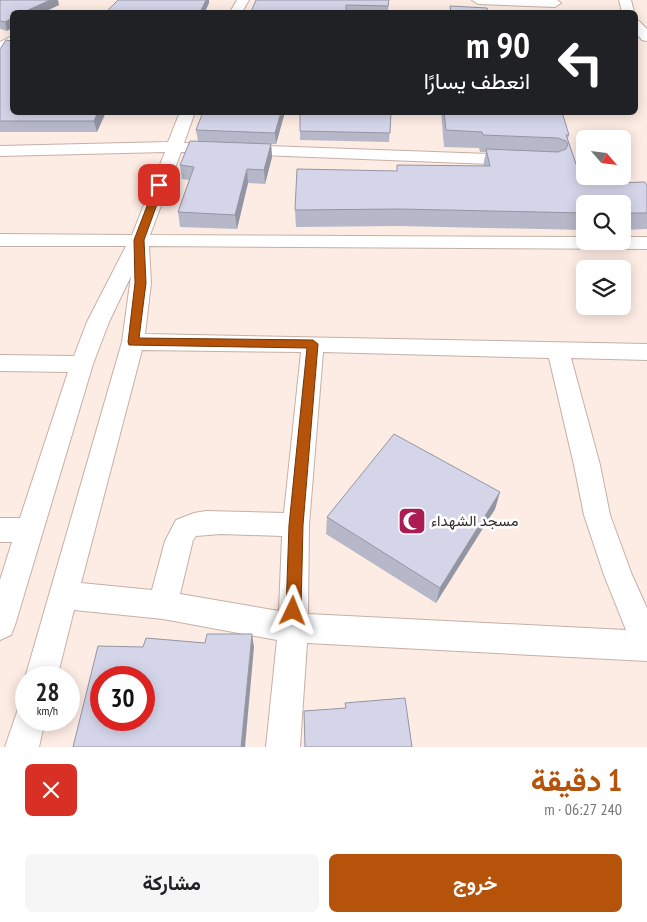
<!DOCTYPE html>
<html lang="ar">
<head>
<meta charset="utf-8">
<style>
	body { margin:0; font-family:"PT Sans Narrow",Vazirmatn,sans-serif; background:#f6f6f6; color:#202124; direction:rtl; height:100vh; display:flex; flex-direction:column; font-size:19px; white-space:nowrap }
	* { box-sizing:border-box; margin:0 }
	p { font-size:16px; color:#757577 }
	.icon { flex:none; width:28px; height:28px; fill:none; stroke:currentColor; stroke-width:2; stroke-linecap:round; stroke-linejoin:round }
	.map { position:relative; height:747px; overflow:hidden; direction:ltr }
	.panel { display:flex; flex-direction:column; background:#fff; flex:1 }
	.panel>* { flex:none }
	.guide { position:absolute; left:10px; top:10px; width:628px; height:105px; border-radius:8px; box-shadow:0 2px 12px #0003; direction:rtl; background:#202124; color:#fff; overflow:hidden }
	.needle { width:32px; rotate:118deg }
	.controls { position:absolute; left:576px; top:130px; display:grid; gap:10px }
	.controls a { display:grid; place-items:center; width:55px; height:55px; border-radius:8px; background:#fff; box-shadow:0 2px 12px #0003; font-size:25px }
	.speed { position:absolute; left:15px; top:666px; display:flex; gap:10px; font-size:25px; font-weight:700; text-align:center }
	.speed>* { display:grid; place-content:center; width:65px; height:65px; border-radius:50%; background:#fff; box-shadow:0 2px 12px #0003; line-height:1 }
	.speed small { font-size:12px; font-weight:400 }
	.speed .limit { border:8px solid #d22; background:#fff; color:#111 }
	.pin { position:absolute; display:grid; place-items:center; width:42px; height:42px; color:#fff; margin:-21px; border-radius:10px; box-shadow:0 2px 8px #0006 }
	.me { position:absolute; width:55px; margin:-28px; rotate:2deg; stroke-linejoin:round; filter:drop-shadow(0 0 4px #0008) }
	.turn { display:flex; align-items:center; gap:18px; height:105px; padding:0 25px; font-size:22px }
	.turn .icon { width:65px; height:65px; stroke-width:2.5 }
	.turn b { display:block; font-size:35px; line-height:42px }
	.round { display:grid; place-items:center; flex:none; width:52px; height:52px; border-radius:8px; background:#f6f6f6 }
	.overview { display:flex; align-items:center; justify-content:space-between; height:85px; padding:0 25px }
	h1 { font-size:30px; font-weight:700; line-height:38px; color:#b45309 }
	.action { display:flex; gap:10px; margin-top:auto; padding:10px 25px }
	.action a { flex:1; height:58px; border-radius:8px; background:#b45309; color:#fff; font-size:20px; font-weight:700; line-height:58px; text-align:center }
	.action a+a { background:#f6f6f6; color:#202124 }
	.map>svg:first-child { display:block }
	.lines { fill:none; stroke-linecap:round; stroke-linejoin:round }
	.minor-casing { stroke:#c5b0a7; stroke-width:2 }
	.minor { fill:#fff; fill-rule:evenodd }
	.wall { fill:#b6b7c8 }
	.shaded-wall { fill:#9495a3 }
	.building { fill:#d4d5e9; stroke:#9495a3; fill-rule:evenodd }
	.route { fill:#b45309; stroke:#753606 }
	.labels { text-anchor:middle; stroke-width:5; stroke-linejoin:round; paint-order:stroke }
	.poi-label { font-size:15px; fill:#342c29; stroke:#fff; text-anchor:start }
</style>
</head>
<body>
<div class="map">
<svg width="647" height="747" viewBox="0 0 647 747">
	<rect width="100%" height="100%" fill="#fdece4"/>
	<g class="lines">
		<defs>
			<g id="minor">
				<path d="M237,0H249L242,12H230Z"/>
				<path d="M472,0H557L561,3L555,7L478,4Z"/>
				<path d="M619,0H631L634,12H622Z"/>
				<path d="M635,20L639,21L647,29V41L642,40L635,32Z"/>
				<path d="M12,36V45L0,51V42Z"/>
				<path d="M180,112H195L184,143L514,155L520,157L522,160L520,163L514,165L181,152L150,235L585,237V241H622V237H647V249L149,246L151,283L145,334L647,344V360L571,358L600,465L610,515L632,575L647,608V661L307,643L300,747H266L277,640L163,619L74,610L57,678H26V680L25,678L122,342L131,276L109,322L93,364L15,625L11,635L0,640V580L12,542H0V518H20L68,372L0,371V355L74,356L87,322L126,246H0V234L132,235L165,152L0,156V146L168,142ZM142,350L301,352L284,513L206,511L194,513L176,520L165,541L152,590L81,583ZM323,352L549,358L574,465L584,515L604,575L626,630L308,614L309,525ZM221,534L282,536L279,611L180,594L193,540L196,536Z"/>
				<path d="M26,705V720H45L39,747H5L18,709Z"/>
			</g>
		</defs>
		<!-- minor casing -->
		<use href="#minor" class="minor-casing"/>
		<!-- minor -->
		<use href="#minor" class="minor"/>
	</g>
	<!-- wall -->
	<g class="wall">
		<path d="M0,0L59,5L44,12H12L7,31L0,29Z"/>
		<path d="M389,0L388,12H251Z"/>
		<path d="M0,49L12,112H106L97,132H0Z"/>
		<path d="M285,112L276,144H271L272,157L265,184L248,183L237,229L180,227L178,212L189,180L182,179L180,165L198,141L196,130Z"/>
		<path d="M391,112L389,142L300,140V131Z"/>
		<path d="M441,112H562L569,135L568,139L583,184L647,186V229L622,230V204H585V230L398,226L296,227L295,210L397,171L483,166L486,152H480L479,148L444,147Z"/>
		<path d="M500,492L495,509L436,603L326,534L327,517Z"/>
	</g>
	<!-- shaded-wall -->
	<g class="shaded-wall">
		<path d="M50,0H58L59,5L44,12H24Z"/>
		<path d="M206,0H209V3L205,12H200Z"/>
		<path d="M12,18V28L7,31L5,22Z"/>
		<path d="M98,112H106L97,132L94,121Z"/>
		<path d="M281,112H285L276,144L275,133Z"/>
		<path d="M271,144L272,157L265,184L264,170Z"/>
		<path d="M247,169L248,183L237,229L235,215Z"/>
		<path d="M500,492L495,509L436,603L440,588Z"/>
		<path d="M252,634L254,647L245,747H241Z"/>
	</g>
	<!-- building -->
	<g class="building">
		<path d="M0,0H50L24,12H12V18L5,22L0,21Z"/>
		<path d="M118,0H206L200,12H106Z"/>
		<path d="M256,0H389L388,6L346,5V12H251Z"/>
		<path d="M450,6L487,8L488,12H451Z"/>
		<path d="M6,40L12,41V112H98L94,121H0V49Z"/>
		<path d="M203,112H281L275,133L196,130Z"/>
		<path d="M300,112H391L390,133L300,131Z"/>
		<path d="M444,112H562L569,135H566L583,184L645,182L647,186V213H622V204H585V213L399,209L295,210L297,169L397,171V165L490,166L486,149L558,152L566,149L568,144L566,141L558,138L483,135L482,132L446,130Z"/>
		<path d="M190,141L271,144L264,170L247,169L235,215L178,212L194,167L180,165Z"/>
		<path d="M394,434L500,492L440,588L327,517Z"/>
		<path d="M207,634H252L241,747H73L98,646L143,647L146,638L205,643ZM101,678H144V720H101Z"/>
		<path d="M405,698L412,747H305L304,711L346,708L345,703Z"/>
	</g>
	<!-- route -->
	<path class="route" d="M159,182L164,185L144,240L146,283L139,338L313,340L318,344L303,525L301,611L298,616L293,618L288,616L286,611L289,525L307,348L129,345L128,342L135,283L134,240L155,185Z"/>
	<!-- icons -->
	<defs>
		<symbol id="mosque-square" viewBox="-11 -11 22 22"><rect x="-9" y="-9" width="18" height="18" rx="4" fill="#ab1c55" stroke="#fff"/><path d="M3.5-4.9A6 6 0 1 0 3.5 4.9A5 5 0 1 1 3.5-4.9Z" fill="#fff"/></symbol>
	</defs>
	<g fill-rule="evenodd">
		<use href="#mosque-square" x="396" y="505" width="32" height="32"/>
	</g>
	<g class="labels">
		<!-- poi labels -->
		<g class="poi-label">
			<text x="431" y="526">مسجد الشهداء</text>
		</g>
	</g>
</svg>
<div class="controls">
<a><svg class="needle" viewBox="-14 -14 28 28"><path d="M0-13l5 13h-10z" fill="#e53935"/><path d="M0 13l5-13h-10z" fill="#757577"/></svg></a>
<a><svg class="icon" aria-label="search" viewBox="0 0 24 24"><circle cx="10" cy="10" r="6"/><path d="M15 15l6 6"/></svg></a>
<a><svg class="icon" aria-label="layers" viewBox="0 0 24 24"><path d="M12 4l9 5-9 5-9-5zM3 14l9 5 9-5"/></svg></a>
</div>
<div class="speed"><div>28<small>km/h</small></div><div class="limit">30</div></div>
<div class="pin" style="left:159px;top:185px;background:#d93025"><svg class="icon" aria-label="arrive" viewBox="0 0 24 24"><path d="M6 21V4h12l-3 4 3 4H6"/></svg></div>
<svg class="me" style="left:293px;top:611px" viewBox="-20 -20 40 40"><path d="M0-17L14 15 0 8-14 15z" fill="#b45309" stroke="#fff" stroke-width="4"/></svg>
<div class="guide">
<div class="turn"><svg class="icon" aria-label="left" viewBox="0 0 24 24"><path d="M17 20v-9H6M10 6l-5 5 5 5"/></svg><div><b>90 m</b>انعطف يسارًا</div></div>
</div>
</div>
<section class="panel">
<div class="overview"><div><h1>1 دقيقة</h1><p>240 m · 06:27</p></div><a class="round" style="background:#d93025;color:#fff"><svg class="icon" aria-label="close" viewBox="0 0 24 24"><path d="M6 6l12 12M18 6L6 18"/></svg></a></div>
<div class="action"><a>خروج</a><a>مشاركة</a></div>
</section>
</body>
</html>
